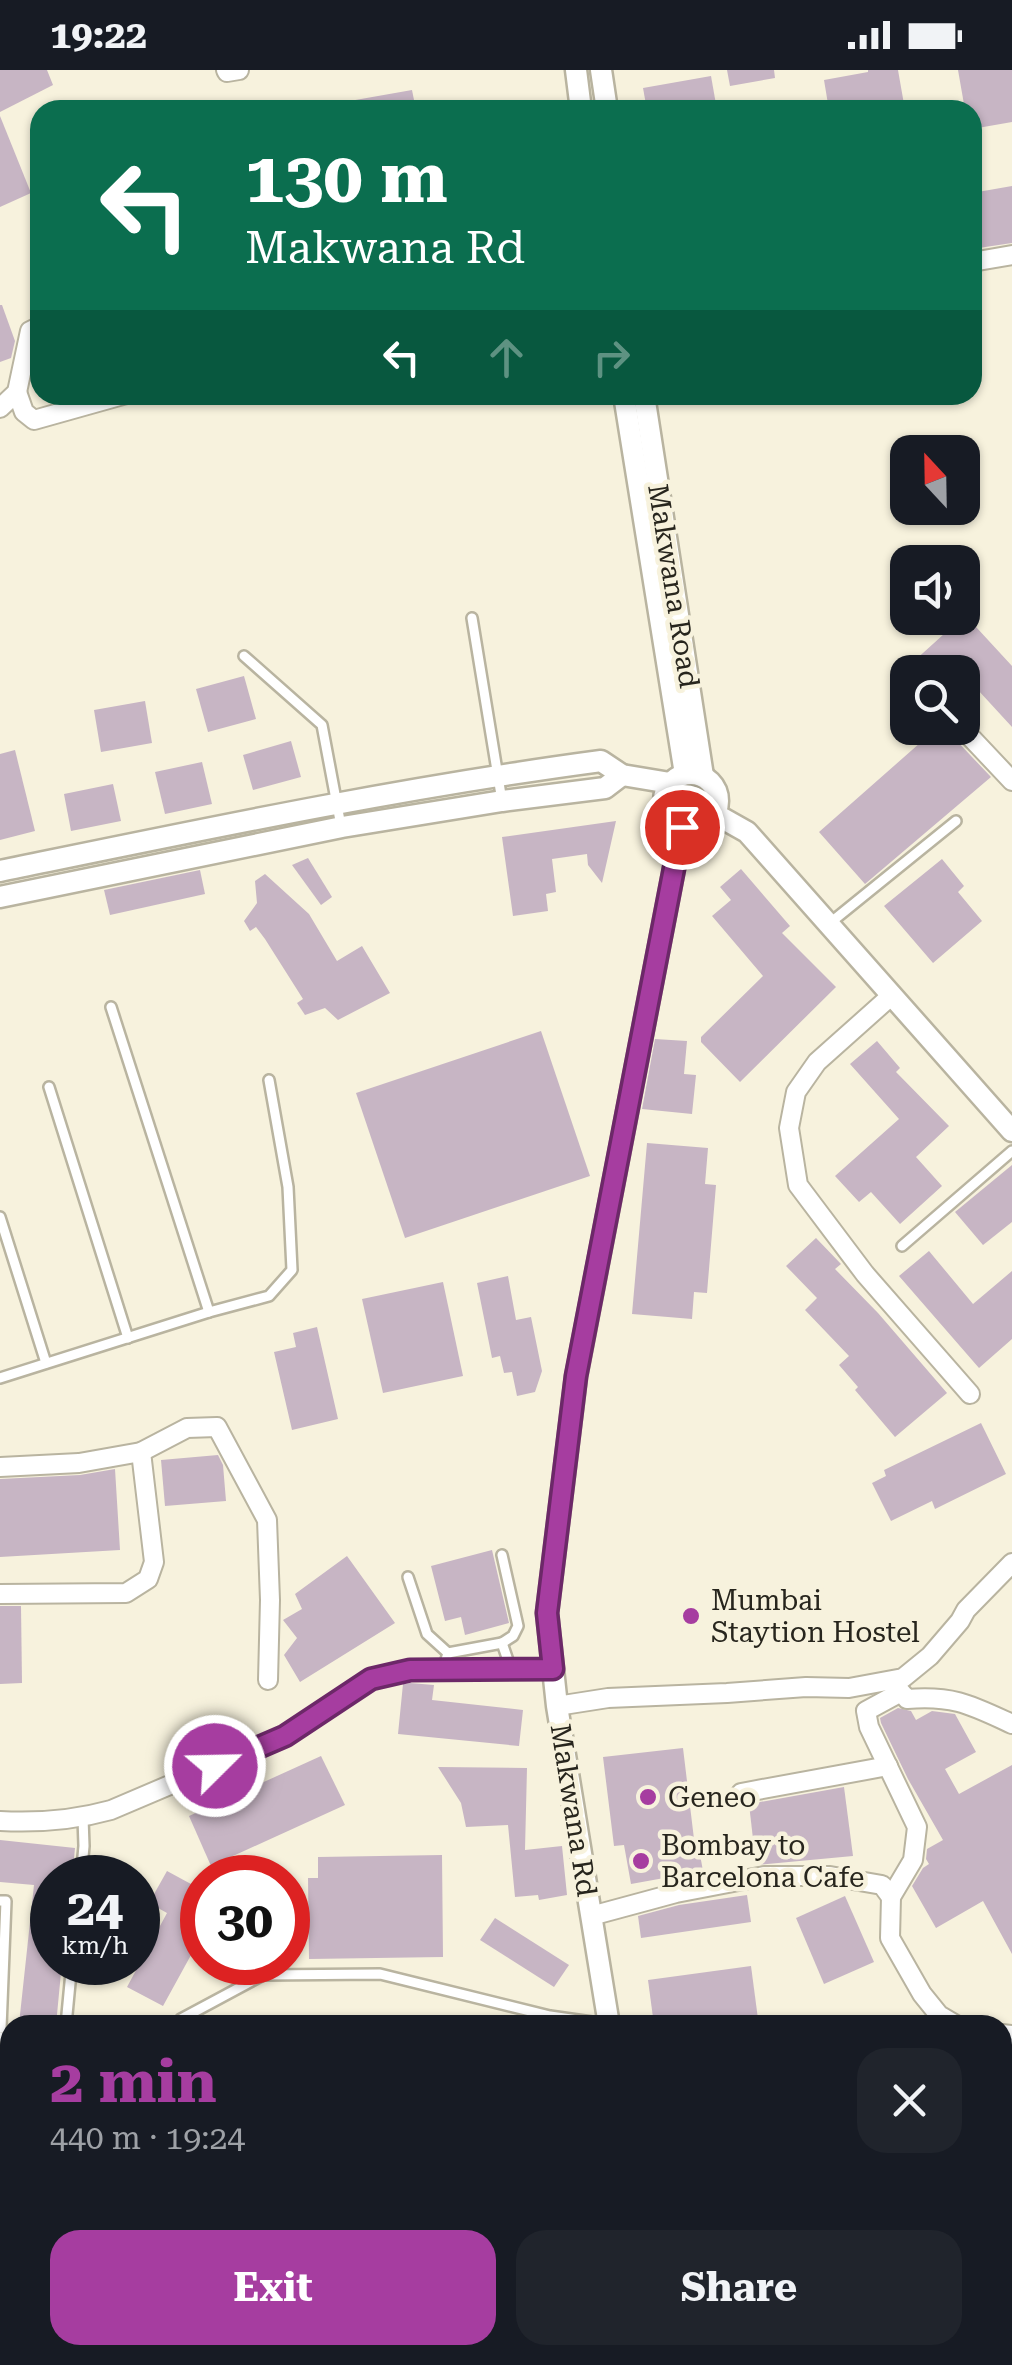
<!DOCTYPE html>
<html lang="en">
<head>
<meta charset="utf-8">
<style>
	body { margin:0; font-family:"Roboto Serif",serif; background:#20242c; color:#f1f3f6; height:100vh; display:flex; flex-direction:column; font-size:38px; white-space:nowrap }
	* { box-sizing:border-box; margin:0 }
	p { font-size:32px; color:#9ea1a6 }
	.icon { flex:none; width:55px; height:55px; fill:none; stroke:currentColor; stroke-width:2; stroke-linecap:round; stroke-linejoin:round }
	.map { position:relative; flex:1; overflow:hidden }
	.panel { position:absolute; left:0px; top:1945px; width:1012px; height:350px; display:flex; flex-direction:column; background:#171b24; border-radius:30px 30px 0 0; box-shadow:0 2px 8px #0004 }
	.panel>* { flex:none }
	.top-card { position:absolute; left:30px; top:30px; width:952px; height:305px; border-radius:30px; box-shadow:0 2px 8px #0004; background:#0b6e4f; color:#fff; overflow:hidden }
	.needle { width:65px; rotate:338deg }
	.controls { position:absolute; left:890px; top:365px; display:grid; gap:20px }
	.controls a { display:grid; place-items:center; width:90px; height:90px; border-radius:20px; background:#171b24; box-shadow:0 2px 8px #0004; font-size:50px }
	.speed { position:absolute; left:30px; top:1785px; display:flex; gap:20px; font-size:50px; font-weight:700; text-align:center }
	.speed>* { display:grid; place-content:center; width:130px; height:130px; border-radius:50%; background:#171b24; box-shadow:0 2px 8px #0004; line-height:1 }
	.speed small { font-size:25px; font-weight:400 }
	.speed .limit { border:15px solid #d22; background:#fff; color:#111 }
	.pin { position:absolute; display:grid; place-items:center; width:85px; height:85px; color:#fff; margin:-42px; border:5px solid #fff; border-radius:50%; box-shadow:0 2px 10px #0007 }
	.me { position:absolute; width:110px; margin:-55px; rotate:67deg; stroke-linejoin:round; filter:drop-shadow(0 0 8px #0008) }
	.turn { display:flex; align-items:center; gap:35px; height:210px; padding:0 50px; font-size:45px }
	.turn .icon { width:130px; height:130px; stroke-width:2.5 }
	.turn b { display:block; font-size:70px; line-height:85px }
	.lanes { display:flex; align-items:center; height:95px; padding:0 50px; background:#0003; justify-content:center; gap:50px; direction:ltr }
	.lanes .off { opacity:.35 }
	.round { display:grid; place-items:center; flex:none; width:105px; height:105px; border-radius:30px; background:#20242c }
	.overview { display:flex; align-items:center; justify-content:space-between; height:170px; padding:0 50px }
	h1 { font-size:60px; font-weight:700; line-height:75px; color:#a63da0 }
	.action { display:flex; gap:20px; margin-top:auto; padding:20px 50px }
	.action a { flex:1; height:115px; border-radius:30px; background:#a63da0; color:#fff; font-size:40px; font-weight:700; line-height:115px; text-align:center }
	.action a+a { background:#20242c; color:#f1f3f6 }
	.status { display:flex; justify-content:space-between; align-items:center; height:70px; padding:0 50px; background:#171b24; direction:ltr }
	.status svg { height:28px; fill:currentColor }
	.map>svg:first-child { display:block }
	.building { fill:#c7b5c4 }
	.lines { fill:none; stroke-linecap:round; stroke-linejoin:round }
	.service-casing { stroke:#b9b4a0; stroke-width:14 }
	.minor-casing { stroke:#b9b4a0; stroke-width:22 }
	.tertiary-casing { stroke:#b9b4a0; stroke-width:25 }
	.service { stroke:#fff; stroke-width:9 }
	.minor { stroke:#fff; stroke-width:18 }
	.tertiary { stroke:#fff; stroke-width:20 }
	.route-casing { stroke:#6c2868; stroke-width:25 }
	.route { stroke:#a63da0; stroke-width:18 }
	.poi-dot { fill:#a63da0; stroke:#f7f2dd; stroke-width:4 }
	.labels { text-anchor:middle; stroke-width:9; stroke-linejoin:round; paint-order:stroke }
	.street-label { font-size:28px; fill:#27251d; stroke:#f7f2dd }
	.poi-label { font-size:28px; fill:#27251d; stroke:#f7f2dd; text-anchor:start }
</style>
</head>
<body>
<div class="status"><b>19:22</b><svg viewBox="0 0 49 12"><path d="M0 12V9h3v3zM5 12V6h3v6zM10 12V3h3v9zM15 12V0h3v12zM26 1h20v11H26zM47 4h2v5h-2z"/></svg></div>
<div class="map">
<svg width="1012" height="2295" viewBox="0 0 1012 2295">
	<rect width="100%" height="100%" fill="#f7f2dd"/>
	<!-- building -->
	<g class="building">
		<path d="M0,0H47L53,15L0,42Z"/>
		<path d="M727,0H774L775,8L730,16Z"/>
		<path d="M868,0H898L905,40H829L824,10L868,2Z"/>
		<path d="M958,0H1012V52L972,59V40H965Z"/>
		<path d="M711,6L717,40H647L643,18Z"/>
		<path d="M412,20L416,40H345L344,32Z"/>
		<path d="M0,46L31,123L0,137Z"/>
		<path d="M1012,116V173L972,179V123Z"/>
		<path d="M0,235H2L15,271L11,288L0,292Z"/>
		<path d="M965,545L1012,596V657L955,595L947,602H902Z"/>
		<path d="M244,606L256,649L208,662L196,619Z"/>
		<path d="M145,631L152,673L101,682L94,640Z"/>
		<path d="M937,658H948L953,667L991,707L865,814L819,762Z"/>
		<path d="M291,671L301,707L253,720L243,685Z"/>
		<path d="M15,680L35,761L0,770V684Z"/>
		<path d="M202,692L212,734L165,744L155,702Z"/>
		<path d="M113,714L121,751L71,761L64,724Z"/>
		<path d="M616,751L602,813L588,795L587,784L552,789L556,822L546,824L548,841L513,846L502,767Z"/>
		<path d="M308,788L332,827L321,835L292,795Z"/>
		<path d="M942,789L964,816L958,822L982,851L933,893L884,836Z"/>
		<path d="M741,799L790,856L782,863L836,917L740,1012L701,972V967L763,906L712,846L731,830L720,817Z"/>
		<path d="M200,800L205,824L110,845L104,820Z"/>
		<path d="M265,804L309,844L337,891L362,876L390,923L338,950L325,938L305,945L297,933L303,929L265,869L256,857L250,861L244,851L257,833L255,811Z"/>
		<path d="M541,961L590,1106L405,1168L356,1023Z"/>
		<path d="M655,969L687,971L684,1004L696,1005L692,1044L642,1039Z"/>
		<path d="M877,971L900,998L896,1002L949,1056L916,1087L942,1116L900,1154L871,1122L859,1132L835,1106L899,1049L850,994Z"/>
		<path d="M647,1073L708,1078L705,1114L716,1115L707,1223L694,1222L692,1249L632,1244Z"/>
		<path d="M1012,1095V1152L983,1175L955,1142Z"/>
		<path d="M816,1168L841,1194L835,1199L878,1243L947,1323L895,1367L855,1320L858,1317L839,1295L849,1286L805,1240L817,1228L786,1196Z"/>
		<path d="M929,1181L973,1234L1012,1201V1269L979,1298L899,1206Z"/>
		<path d="M508,1206L516,1250L531,1247L542,1301L535,1322L517,1326L512,1302L504,1303L500,1286L492,1288L477,1213Z"/>
		<path d="M443,1212L463,1306L383,1323L362,1229Z"/>
		<path d="M317,1257L338,1349L292,1360L274,1282L296,1277L293,1263Z"/>
		<path d="M981,1353L1006,1404L935,1439L932,1431L891,1451L872,1413L886,1406L884,1400Z"/>
		<path d="M218,1385L223,1395L226,1431L165,1436L161,1390Z"/>
		<path d="M115,1399L120,1480L0,1487V1409L80,1405Z"/>
		<path d="M492,1480L509,1553L465,1565L461,1547L445,1551L431,1496Z"/>
		<path d="M347,1486L395,1553L300,1612L284,1585L297,1568L283,1550L302,1539L295,1524Z"/>
		<path d="M0,1536H21L22,1613L0,1614Z"/>
		<path d="M410,1613L434,1615L432,1630L523,1640L519,1676L398,1664L403,1614Z"/>
		<path d="M898,1638L911,1641L916,1650L932,1641L955,1644L976,1682L945,1699L959,1724L1012,1695V1884L983,1831L936,1858L912,1816L923,1798L929,1794L926,1789L927,1779L943,1770L908,1709L881,1653L880,1648Z"/>
		<path d="M683,1678L694,1769L697,1768L703,1801L631,1814L624,1775L614,1776L603,1687Z"/>
		<path d="M321,1686L345,1735L211,1796L189,1746Z"/>
		<path d="M438,1697L527,1698L525,1780L562,1776L567,1825L539,1830L538,1825L515,1827L508,1755L466,1757L461,1733Z"/>
		<path d="M844,1717L853,1786L756,1795L749,1734Z"/>
		<path d="M0,1770L75,1778L72,1808H52V1892H62L56,1955L19,1954L34,1815L0,1812Z"/>
		<path d="M442,1785L443,1887L309,1889L308,1808H318V1787Z"/>
		<path d="M167,1801L202,1820V1865L163,1936L127,1917L167,1843L149,1833Z"/>
		<path d="M747,1825L751,1852L641,1868L638,1846L679,1835Z"/>
		<path d="M845,1826L874,1892L824,1914L796,1848Z"/>
		<path d="M495,1848L569,1895L554,1917L480,1870Z"/>
		<path d="M751,1896L758,1949L717,1955H654L648,1910Z"/>
	</g>
	<g class="lines">
		<defs>
			<g id="service">
				<path d="M472,548L502,731"/>
				<path d="M244,586L322,655L341,756"/>
				<path d="M830,853L956,751"/>
				<path d="M111,937L209,1242"/>
				<path d="M49,1017L128,1268"/>
				<path d="M0,1147L46,1293"/>
				<path d="M902,1176L1012,1081"/>
				<path d="M0,1308L209,1242L269,1226L292,1200L288,1117L269,1010"/>
				<path d="M502,1485L518,1556L513,1566L502,1573"/>
				<path d="M408,1507L427,1564L448,1583"/>
				<path d="M443,1600L448,1583L502,1573L511,1599"/>
				<path d="M81,1808L84,1776L83,1748"/>
				<path d="M0,1831H6L1,1958"/>
				<path d="M66,1955L72,1892"/>
				<path d="M182,1955L181,1949L263,1905L380,1904L550,1946L606,1954"/>
				<path d="M0,1967H10"/>
				<path d="M1002,2201L1012,2200"/>
				<path d="M732,2285L735,2295"/>
				<path d="M692,2295L695,2285"/>
			</g>
			<g id="minor">
				<path d="M226,0L227,2L239,0"/>
				<path d="M972,192L1012,185"/>
				<path d="M17,322L24,342L34,350L123,325"/>
				<path d="M0,338L17,322L30,261L40,256"/>
				<path d="M962,658L1012,711"/>
				<path d="M891,926L817,992L796,1022L789,1058L798,1115L865,1204L970,1324"/>
				<path d="M0,1397L79,1393L141,1382L187,1358L217,1357L267,1450L270,1530L268,1610"/>
				<path d="M0,1524L126,1523L148,1509L154,1492L141,1382"/>
				<path d="M557,1636L608,1628L727,1623L806,1617L849,1618L903,1608L930,1586L960,1551L966,1540L1012,1493"/>
				<path d="M741,1723L888,1696"/>
				<path d="M0,1751C37,1753 75,1750 111,1740L285,1666L371,1609L410,1600L553,1599"/>
				<path d="M591,1846L676,1823L764,1806H830L882,1815L891,1827"/>
				<path d="M956,1955L939,1945L922,1924L890,1868L891,1827L913,1790L917,1757L869,1657L866,1641L901,1622L907,1629C953,1625 971,1635 1012,1654"/>
				<path d="M1002,1964L1012,1965"/>
			</g>
			<g id="tertiary">
				<path d="M576,0L581,40"/>
				<path d="M601,0L607,40"/>
				<path d="M624,325L685,704"/>
				<path d="M644,325L703,706"/>
				<circle cx="691" cy="731" r="27"/>
				<path d="M715,744L747,762L1012,1061"/>
				<path d="M0,801C200,760 398,718 601,691L622,705L670,713"/>
				<path d="M0,827L342,757L502,731L605,718L622,705"/>
				<path d="M609,1955L557,1636L547,1543L576,1307L682,757"/>
				<path d="M654,2285L655,2295"/>
			</g>
		</defs>
		<!-- service casing -->
		<use href="#service" class="service-casing"/>
		<!-- minor casing -->
		<use href="#minor" class="minor-casing"/>
		<!-- tertiary casing -->
		<use href="#tertiary" class="tertiary-casing"/>
		<!-- service -->
		<use href="#service" class="service"/>
		<!-- minor -->
		<use href="#minor" class="minor"/>
		<!-- tertiary -->
		<use href="#tertiary" class="tertiary"/>
	</g>
	<g class="lines">
		<defs>
			<path id="route" d="M215,1696L285,1666L371,1609L410,1600L553,1599L547,1543L576,1306L682,757"/>
		</defs>
		<!-- route casing -->
		<use href="#route" class="route-casing"/>
		<!-- route -->
		<use href="#route" class="route"/>
	</g>
	<!-- markers -->
	<g class="poi-dot">
		<circle cx="691" cy="1546" r="10"/>
		<circle cx="648" cy="1727" r="10"/>
		<circle cx="641" cy="1791" r="10"/>
	</g>
	<g class="labels">
		<!-- street labels -->
		<g class="street-label">
			<text transform="translate(674 516) rotate(81)" y="10">Makwana Road</text>
			<text transform="translate(574 1740) rotate(81)" y="10">Makwana Rd</text>
		</g>
		<!-- poi labels -->
		<g class="poi-label">
			<text x="711" y="1540">Mumbai<tspan x="711" dy="32">Staytion Hostel</tspan></text>
			<text x="668" y="1737">Geneo</text>
			<text x="661" y="1785">Bombay to<tspan x="661" dy="32">Barcelona Cafe</tspan></text>
		</g>
	</g>
</svg>
<div class="controls">
<a><svg class="needle" viewBox="-14 -14 28 28"><path d="M0-13l5 13h-10z" fill="#e53935"/><path d="M0 13l5-13h-10z" fill="#9ea1a6"/></svg></a>
<a><svg class="icon" aria-label="sound" viewBox="0 0 24 24"><path d="M4 9h4l5-4v14l-5-4H4zM17 9q2 3 0 6"/></svg></a>
<a><svg class="icon" aria-label="search" viewBox="0 0 24 24"><circle cx="10" cy="10" r="6"/><path d="M15 15l6 6"/></svg></a>
</div>
<div class="speed"><div>24<small>km/h</small></div><div class="limit">30</div></div>
<div class="pin" style="left:682px;top:757px;background:#d93025"><svg class="icon" aria-label="arrive" viewBox="0 0 24 24"><path d="M6 21V4h12l-3 4 3 4H6"/></svg></div>
<svg class="me" style="left:215px;top:1696px" viewBox="-20 -20 40 40"><circle r="17" fill="#a63da0" stroke="#fff" stroke-width="3"/><path d="M0-11L8 9 0 5-8 9z" fill="#fff"/></svg>
<div class="top-card">
<div class="turn"><svg class="icon" aria-label="left" viewBox="0 0 24 24"><path d="M17 20v-9H6M10 6l-5 5 5 5"/></svg><div><b>130 m</b>Makwana Rd</div></div>
<div class="lanes"><svg class="icon" aria-label="left" viewBox="0 0 24 24"><path d="M17 20v-9H6M10 6l-5 5 5 5"/></svg><svg class="icon off" aria-label="ahead" viewBox="0 0 24 24"><path d="M12 20V5M6 11l6-6 6 6"/></svg><svg class="icon off" aria-label="right" viewBox="0 0 24 24"><path d="M7 20v-9h11M14 6l5 5-5 5"/></svg></div>
</div>
<section class="panel">
<div class="overview"><div><h1>2 min</h1><p>440 m · 19:24</p></div><a class="round"><svg class="icon" aria-label="close" viewBox="0 0 24 24"><path d="M6 6l12 12M18 6L6 18"/></svg></a></div>
<div class="action"><a>Exit</a><a>Share</a></div>
</section>
</div>
</body>
</html>
